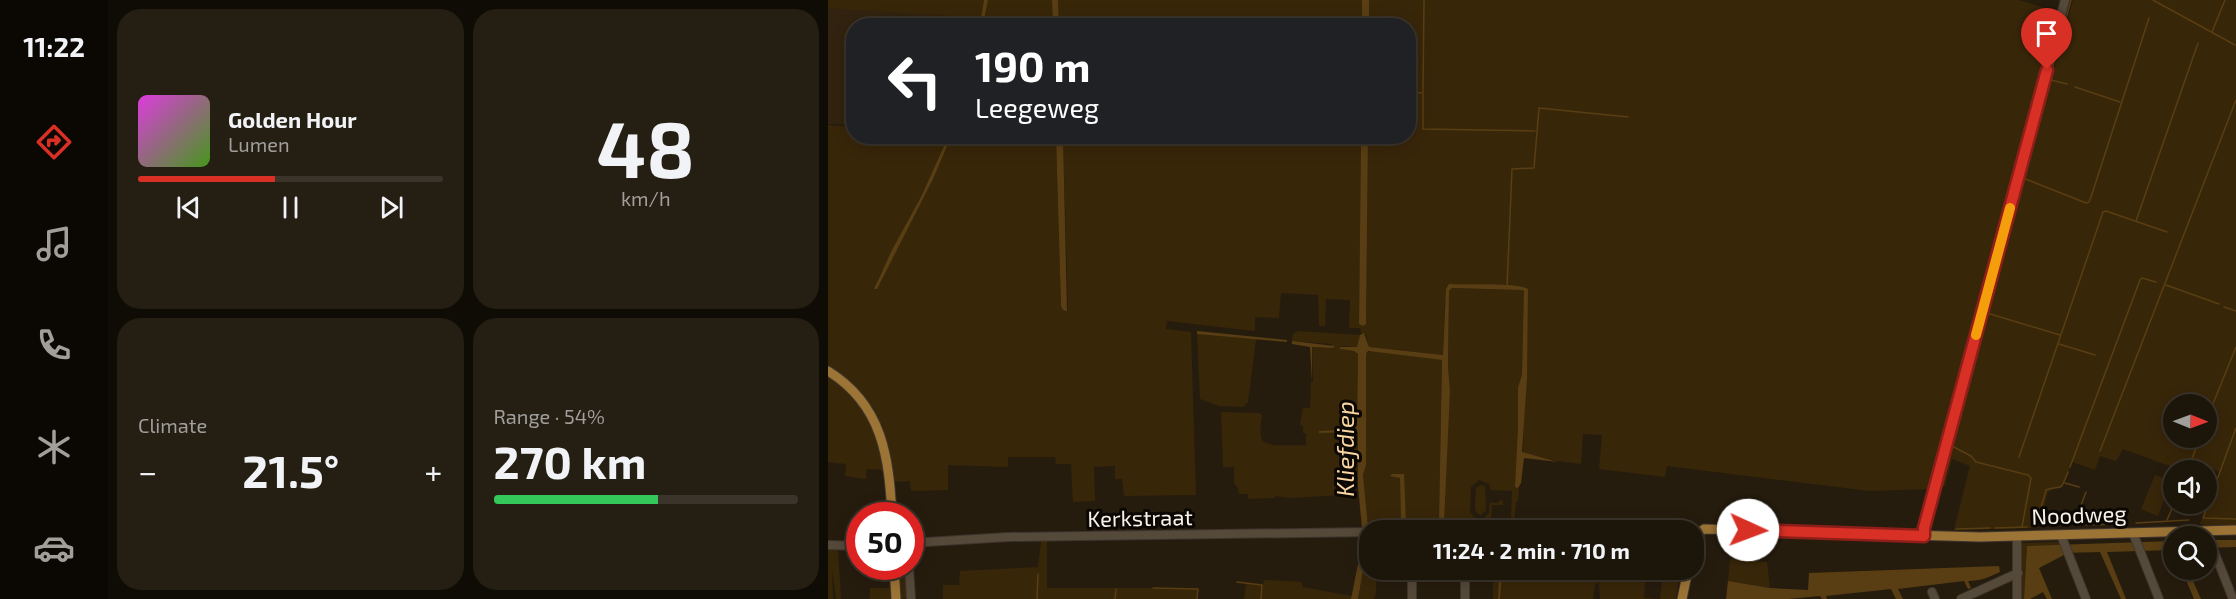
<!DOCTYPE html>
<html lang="en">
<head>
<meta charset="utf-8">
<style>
	body { margin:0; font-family:"Exo 2",sans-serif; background:#251e13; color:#f1f3f6; height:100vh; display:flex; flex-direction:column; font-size:22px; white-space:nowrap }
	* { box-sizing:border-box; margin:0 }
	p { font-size:20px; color:#a09f9c }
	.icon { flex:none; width:33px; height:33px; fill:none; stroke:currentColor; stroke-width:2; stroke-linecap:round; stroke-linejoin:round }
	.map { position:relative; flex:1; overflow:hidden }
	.sheet { display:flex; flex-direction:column; gap:9px; padding:9px; background:#0f0c06; width:720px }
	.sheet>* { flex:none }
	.banner { position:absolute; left:18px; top:18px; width:570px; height:126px; border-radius:24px; box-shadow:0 3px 15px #0003,0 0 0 2px #3a342b; background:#202124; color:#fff; overflow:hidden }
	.needle { width:39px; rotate:91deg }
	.controls { position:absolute; left:1335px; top:394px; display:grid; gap:12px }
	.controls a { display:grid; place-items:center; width:54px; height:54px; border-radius:50%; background:#1c150a; box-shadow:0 3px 15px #0003,0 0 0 2px #3a342b; font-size:30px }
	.speed { position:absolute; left:18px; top:502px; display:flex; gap:12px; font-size:30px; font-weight:700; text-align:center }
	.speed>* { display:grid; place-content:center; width:78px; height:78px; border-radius:50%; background:#1c150a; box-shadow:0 3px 15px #0003,0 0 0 2px #3a342b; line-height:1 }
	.speed .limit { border:9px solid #d22; background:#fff; color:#111 }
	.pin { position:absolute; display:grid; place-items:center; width:51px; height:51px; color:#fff; margin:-62px -26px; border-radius:50% 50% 50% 0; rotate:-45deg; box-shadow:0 0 6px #0007 }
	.pin .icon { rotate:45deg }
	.me { position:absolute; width:66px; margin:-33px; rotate:92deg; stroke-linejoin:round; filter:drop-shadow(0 0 4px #0008) }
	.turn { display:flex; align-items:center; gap:21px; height:126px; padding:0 30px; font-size:27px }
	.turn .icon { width:78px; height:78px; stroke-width:2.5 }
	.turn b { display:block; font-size:42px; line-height:51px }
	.big { font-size:45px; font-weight:700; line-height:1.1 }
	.sheet .widget { flex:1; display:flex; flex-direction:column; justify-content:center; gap:9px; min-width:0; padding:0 21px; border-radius:24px; background:#251e13 }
	.sheet .dial { align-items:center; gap:0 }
	.dial b { font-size:78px; line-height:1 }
	.song { display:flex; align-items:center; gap:18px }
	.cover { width:72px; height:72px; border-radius:9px; background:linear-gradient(135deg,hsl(300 70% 55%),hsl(100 70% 35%)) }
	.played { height:6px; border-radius:3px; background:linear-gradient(90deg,#d93025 45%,#3a342b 45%) }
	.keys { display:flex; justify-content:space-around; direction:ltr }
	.heat { display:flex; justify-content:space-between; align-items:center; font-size:33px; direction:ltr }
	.charge { height:9px; border-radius:4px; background:linear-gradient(90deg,#34c759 54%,#3a342b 0) }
	.sheet .tiles { flex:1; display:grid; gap:9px; grid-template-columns:repeat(2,1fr) }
	.trip { position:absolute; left:531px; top:520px; width:345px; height:60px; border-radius:24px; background:#1c150a; box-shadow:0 3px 15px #0003,0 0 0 2px #3a342b; font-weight:700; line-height:60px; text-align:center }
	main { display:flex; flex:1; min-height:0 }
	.tabs { display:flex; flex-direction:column; width:108px; justify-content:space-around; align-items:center; background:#0b0804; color:#a09f9c }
	.tabs .icon { width:42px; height:42px }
	.tabs .active { color:#d93025 }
	.tabs b { font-size:27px; color:#f1f3f6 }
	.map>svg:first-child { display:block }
	.built { fill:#31230f }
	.green { fill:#382609; fill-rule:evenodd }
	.water { fill:#593e13 }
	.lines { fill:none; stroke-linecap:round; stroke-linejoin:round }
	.stream { stroke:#593e13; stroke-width:1.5 }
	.minor-casing { stroke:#3e352e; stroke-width:10 }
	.major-casing { stroke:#3e352e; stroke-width:11 }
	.minor { stroke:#55493a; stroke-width:8 }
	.major { stroke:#9c7435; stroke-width:9 }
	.route-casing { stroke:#8d1f18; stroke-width:15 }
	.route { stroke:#d93025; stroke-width:10 }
	.slow { stroke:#f59e0b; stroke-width:10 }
	.labels { text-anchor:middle; stroke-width:6; stroke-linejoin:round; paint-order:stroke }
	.street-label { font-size:22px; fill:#f9f2e8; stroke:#0b0703 }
	.water-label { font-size:24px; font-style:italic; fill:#fad4a1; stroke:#0b0703 }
</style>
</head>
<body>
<main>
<nav class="tabs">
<b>11:22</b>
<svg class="icon active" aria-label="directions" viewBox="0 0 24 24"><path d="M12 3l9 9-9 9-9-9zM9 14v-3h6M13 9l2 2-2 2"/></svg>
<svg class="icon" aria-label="music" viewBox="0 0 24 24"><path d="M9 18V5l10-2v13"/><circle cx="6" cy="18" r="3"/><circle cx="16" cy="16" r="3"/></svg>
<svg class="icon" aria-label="phone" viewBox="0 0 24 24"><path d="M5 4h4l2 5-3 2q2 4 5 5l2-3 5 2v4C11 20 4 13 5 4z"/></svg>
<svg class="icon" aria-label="climate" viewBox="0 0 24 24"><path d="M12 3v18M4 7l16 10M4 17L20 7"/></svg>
<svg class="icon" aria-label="car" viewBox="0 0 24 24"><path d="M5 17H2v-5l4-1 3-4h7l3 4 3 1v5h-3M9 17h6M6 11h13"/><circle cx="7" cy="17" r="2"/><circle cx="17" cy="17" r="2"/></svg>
</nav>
<section class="sheet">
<div class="tiles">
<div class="widget">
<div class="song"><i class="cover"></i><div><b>Golden Hour</b><p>Lumen</p></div></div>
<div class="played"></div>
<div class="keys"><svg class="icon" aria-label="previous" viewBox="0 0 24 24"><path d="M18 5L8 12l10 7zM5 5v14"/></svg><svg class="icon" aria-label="pause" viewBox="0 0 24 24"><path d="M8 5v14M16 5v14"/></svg><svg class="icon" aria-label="next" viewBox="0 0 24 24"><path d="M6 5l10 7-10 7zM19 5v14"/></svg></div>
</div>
<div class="widget dial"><b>48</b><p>km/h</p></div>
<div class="widget"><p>Climate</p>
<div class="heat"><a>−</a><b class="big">21.5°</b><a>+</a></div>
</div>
<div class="widget"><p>Range · 54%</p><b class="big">270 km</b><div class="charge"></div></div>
</div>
</section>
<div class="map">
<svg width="1408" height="599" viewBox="0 0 1408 599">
	<rect width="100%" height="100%" fill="#261c0e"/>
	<!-- built -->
	<path class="built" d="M 0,4 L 155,16 L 153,25 L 26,26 L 25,125 L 0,124 Z"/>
	<!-- green -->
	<g class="green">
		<path d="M 0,0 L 156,0 L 153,18 L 0,8 Z"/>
		<path d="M 160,0 L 224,0 L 225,25 L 155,26 Z"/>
		<path d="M 230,0 L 534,0 L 534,25 L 231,25 Z"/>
		<path d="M 541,0 L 1191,0 L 1230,12 L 1102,489 L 1042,491 L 839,466 L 837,477 L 771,469 L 774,435 L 755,434 L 753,464 L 730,461 L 695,453 L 700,289 C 691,282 636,285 622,284 L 617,302 L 615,355 L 541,347 L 538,335 L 533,334 L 532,328 L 521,328 L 522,300 L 498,299 L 497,326 L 491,326 L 490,295 L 453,293 L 451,318 L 427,317 L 427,331 L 339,321 L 338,329 L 363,332 L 368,495 L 296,496 L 294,479 L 287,479 L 287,466 L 266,467 L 267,501 L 245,502 L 243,464 L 228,464 L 227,457 L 180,457 L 180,467 L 120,465 L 120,490 L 83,491 L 82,481 L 66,482 C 60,425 45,402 0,367 L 0,125 L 25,127 L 26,136 L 120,137 L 93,197 L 50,279 L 48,290 L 105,179 L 123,137 L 228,137 L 233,306 L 240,310 L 235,137 L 533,137 L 531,324 L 538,324 L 540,137 L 580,136 L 580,26 L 541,25 Z"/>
		<path d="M 1245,0 L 1408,0 L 1408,526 L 1385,527 L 1372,524 L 1392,472 L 1364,462 L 1360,471 L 1355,471 L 1295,449 L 1288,461 L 1272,456 L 1267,470 L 1244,462 L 1236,484 L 1220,492 L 1210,528 L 1126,530 L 1142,466 L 1124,459 L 1117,486 L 1110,486 L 1118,458 L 1124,448 ZM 1346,405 L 1378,405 L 1378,438 L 1346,438 Z"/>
		<path d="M 624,288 L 694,290 L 697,293 L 694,375 L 690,387 L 691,487 L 690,500 L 688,502 L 686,525 L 679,525 L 679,521 L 683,521 L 684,491 L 663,490 L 661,484 L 651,480 L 643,487 L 642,512 L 649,521 L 649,525 L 540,527 L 535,475 L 538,465 L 538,354 L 542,351 L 614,360 L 611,521 L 577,522 L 572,478 L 573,525 L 614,524 L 622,391 L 620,366 L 621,291 Z"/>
		<path d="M 470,331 L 532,335 L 529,347 L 513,346 L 512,349 L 526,351 L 530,354 L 529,428 L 491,431 L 492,433 L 531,432 L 530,477 L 513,477 L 513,495 L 462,498 L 447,496 L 447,498 L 420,499 L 420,494 L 411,494 L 410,488 L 406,483 L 406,467 L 395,467 L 393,412 L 430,413 L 434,415 C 433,422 431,434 434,440 C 439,448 469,445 478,445 L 478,433 L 475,433 L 475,426 L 472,425 L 475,408 L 482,408 L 483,382 L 485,382 L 484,347 L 507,348 L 503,344 L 464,341 L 465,334 Z"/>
		<path d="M 369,334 L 428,339 L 420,402 L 415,407 L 391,406 L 372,399 Z"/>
		<path d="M 0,377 C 36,401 48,429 56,470 L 39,469 L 38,479 L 17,476 L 18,464 L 0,462 Z"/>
		<path d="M 1327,475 L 1343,481 L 1330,516 L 1313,509 Z"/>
		<path d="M 653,485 L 657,486 L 658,510 L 653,515 L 649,513 L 647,509 L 648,488 Z"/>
		<path d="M 675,500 L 675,505 L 664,505 L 663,521 L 674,521 L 674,525 L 654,525 L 653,521 L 661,513 L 662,501 L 663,503 L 670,503 L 671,501 Z"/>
		<path d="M 213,541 L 219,541 L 219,588 L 355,588 L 370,589 L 369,599 L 98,599 L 115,599 L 115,585 L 131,585 L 132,571 L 210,567 Z"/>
		<path d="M 1231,542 L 1232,545 L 1199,546 L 1196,599 L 1193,599 L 1194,543 Z"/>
		<path d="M 541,547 L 542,570 L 548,570 L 548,592 L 546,599 L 530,599 L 539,548 Z"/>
		<path d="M 0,550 L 10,550 L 13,599 L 8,599 L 4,570 L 5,599 L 0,599 Z"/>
		<path d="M 902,559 L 939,562 L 942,588 L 900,581 Z"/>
		<path d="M 71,567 L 78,567 L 81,598 L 72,599 Z"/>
		<path d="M 665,570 L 672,570 L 670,599 L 665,599 Z"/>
		<path d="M 771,570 L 776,570 L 776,573 L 784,573 L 786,575 L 806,575 L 806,581 L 817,581 L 816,598 L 832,599 L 835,570 L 852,570 L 848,599 L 772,599 L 771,582 L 767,585 L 765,599 L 672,599 L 674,576 L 764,575 L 770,573 Z"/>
		<path d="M 436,580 L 474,582 L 474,587 L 524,596 L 523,599 L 416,599 L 418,584 L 435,585 Z"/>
		<rect x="42" y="588" width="20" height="11"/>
	</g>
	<!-- water -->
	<g class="water">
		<path d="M 156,0 L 160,0 L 155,25 L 152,25 L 152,20 L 119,17 L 153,18 Z"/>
		<path d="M 224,0 L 230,0 L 231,25 L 225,25 Z"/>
		<rect x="534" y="0" width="7" height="25"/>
		<path d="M 120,137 L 123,137 L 105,179 L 49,289 L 46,289 L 64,250 L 93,197 Z"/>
		<path d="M 228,137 L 235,137 L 239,311 L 235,310 L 233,306 Z"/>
		<path d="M 540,137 L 538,324 L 535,326 L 531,324 L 533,137 Z"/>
		<path d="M 621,284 C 636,285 691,282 700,289 L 699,378 L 694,452 L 730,462 L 696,458 L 693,483 L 690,488 L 687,487 L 690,429 L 690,387 L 694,375 L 696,291 L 694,290 L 624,288 L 621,291 L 620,366 L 622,391 L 616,522 L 573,525 L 572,478 L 562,476 L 564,474 L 576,474 L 578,522 L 611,520 L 614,360 L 540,351 L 538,354 L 538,465 L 535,475 L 542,547 L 539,548 L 530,599 L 523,599 L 535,539 L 530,486 L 530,432 L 491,433 L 491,431 L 523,429 L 529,426 L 530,354 L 526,351 L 512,349 L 512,347 L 529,347 L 532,335 L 536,333 L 541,347 L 615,355 L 618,289 Z"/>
		<path d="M 369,331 L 459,340 L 459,342 L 369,334 Z"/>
		<path d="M 464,341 L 507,346 L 505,348 L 484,347 L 484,382 L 482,347 L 464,344 Z"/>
		<path d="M 1378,540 L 1408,540 L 1408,547 L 1379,548 Z"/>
		<path d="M 1345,541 L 1345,550 L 1279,552 L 1298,599 L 1293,599 L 1272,552 L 1236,553 L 1236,555 L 1211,568 L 1224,599 L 1219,599 L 1215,592 L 1202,599 L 1196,599 L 1199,546 Z"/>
		<path d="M 1171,566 L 1172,572 C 1161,577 1153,581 1140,581 L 1143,588 L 1140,589 L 1136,581 L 1070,589 L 1075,599 L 1068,599 L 1063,589 L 998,596 L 999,599 L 994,599 L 992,596 L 960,599 L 898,599 L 900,581 L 942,588 L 980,590 L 981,573 Z"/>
		<path d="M 770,570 L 770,573 L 764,575 L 674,576 L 672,599 L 670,599 L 671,575 L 766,574 Z"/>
		<path d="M 1354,570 L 1360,570 L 1373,599 L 1366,599 Z"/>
	</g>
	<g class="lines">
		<!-- stream -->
		<g class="stream">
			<path d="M 1243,0 L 1195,178 L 1258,203 L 1261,202 L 1263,197 L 1321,18"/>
			<path d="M 1325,0 L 1407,45"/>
			<path d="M 1384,32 L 1397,0"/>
			<path d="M 1223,80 L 1239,84"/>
			<path d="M 1247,87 L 1292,102"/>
			<path d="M 580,92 L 595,93 L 595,129 L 707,131"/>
			<path d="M 595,92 L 596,0"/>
			<path d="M 1193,187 L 1159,313 L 1232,335"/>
			<path d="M 1308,221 L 1370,43"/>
			<path d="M 1338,285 L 1391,304"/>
			<path d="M 679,287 L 684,169 L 706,168 L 711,108 L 800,117"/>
			<path d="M 1396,307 L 1408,311"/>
			<path d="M 1157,323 L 1124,446 L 1143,456 L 1148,462 L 1200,475 L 1203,478 L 1194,527"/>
			<path d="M 1231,344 L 1267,355"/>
			<path d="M 1378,421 L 1408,347"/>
			<path d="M 1408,428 L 1375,518 L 1408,519"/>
			<path d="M 1272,451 L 1408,100"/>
			<path d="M 1191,457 L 1275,212 L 1278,211 L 1339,232"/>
			<path d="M 1242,467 L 1312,280 L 1314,278 L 1328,282"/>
			<path d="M 1359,471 L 1372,438"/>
			<path d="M 1237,483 L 1251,487"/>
			<path d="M 1252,508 L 1258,492"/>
			<path d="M 1251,512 L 1249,525 L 1300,524"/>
			<path d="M 1339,520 L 1346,504"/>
			<path d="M 1308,523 L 1361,520"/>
			<path d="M 1205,527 L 1208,525 L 1218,490 C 1236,484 1231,494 1240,472"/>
			<path d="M 1167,528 L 1199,527"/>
			<path d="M 1128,529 L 1162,528"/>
			<path d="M 409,582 L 434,585 L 433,599"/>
			<path d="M 325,588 L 370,589 L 369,599"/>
			<path d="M 209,599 L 210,574"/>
			<path d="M 287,599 L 288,589"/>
		</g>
		<!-- minor casing -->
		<g class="minor-casing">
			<g id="minor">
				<path d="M 609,531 L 860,528 L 872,532"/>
				<path d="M 1378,531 L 1405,599"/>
				<path d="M 1305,533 L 1331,599"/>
				<path d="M 1233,535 L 1258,599"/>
				<path d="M 1096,536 L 1096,528 L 1237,0"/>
				<path d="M 82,543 L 180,537 L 542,532"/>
				<path d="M 0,545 L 32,546"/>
				<path d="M 81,567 L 83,599"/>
				<path d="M 584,570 L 584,599"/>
				<path d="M 1104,592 L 1107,599"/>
				<path d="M 637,599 L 637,570"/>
				<path d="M 1133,599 L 1190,573"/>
				<path d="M 1189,599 L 1189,536"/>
			</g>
		</g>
		<!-- major casing -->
		<g class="major-casing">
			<g id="major">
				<path d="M 0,371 C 55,405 61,458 64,516"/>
				<path d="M 866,553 L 872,532 L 876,529 L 1152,537 L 1408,530"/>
				<path d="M 66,567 L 68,599"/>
				<path d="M 854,599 L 860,570"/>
			</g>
		</g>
		<!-- minor -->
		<use href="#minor" class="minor"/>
		<!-- major -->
		<use href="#major" class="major"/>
	</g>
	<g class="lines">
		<!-- route casing -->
		<g class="route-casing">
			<path id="route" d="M 920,530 L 1096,536 L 1096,528 L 1219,70"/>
		</g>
		<!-- route -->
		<use href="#route" class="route"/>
		<!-- slow -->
		<path class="slow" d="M 1148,335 L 1182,208"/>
	</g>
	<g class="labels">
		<!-- street labels -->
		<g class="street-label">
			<text transform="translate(1251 515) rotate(-2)" y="8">Noodweg</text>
			<text transform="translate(312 518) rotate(-1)" y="8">Kerkstraat</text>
		</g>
		<!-- water labels -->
		<g class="water-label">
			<text transform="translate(518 449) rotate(-90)" y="8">Kliefdiep</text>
		</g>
	</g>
</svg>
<div class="controls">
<a><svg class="needle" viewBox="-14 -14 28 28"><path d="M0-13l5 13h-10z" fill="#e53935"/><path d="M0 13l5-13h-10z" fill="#a09f9c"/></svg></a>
<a><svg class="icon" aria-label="sound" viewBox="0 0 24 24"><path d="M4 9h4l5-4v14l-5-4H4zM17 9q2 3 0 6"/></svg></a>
<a><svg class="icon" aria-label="search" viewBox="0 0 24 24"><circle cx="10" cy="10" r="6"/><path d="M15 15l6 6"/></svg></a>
</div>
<div class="speed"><div class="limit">50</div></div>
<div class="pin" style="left:1219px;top:70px;background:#d93025"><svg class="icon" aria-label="arrive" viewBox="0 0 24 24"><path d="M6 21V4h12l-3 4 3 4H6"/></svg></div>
<svg class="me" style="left:920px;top:530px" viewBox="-20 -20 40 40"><circle r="19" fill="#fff"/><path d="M0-13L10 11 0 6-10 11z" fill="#d93025"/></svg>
<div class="trip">11:24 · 2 min · 710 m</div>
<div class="banner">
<div class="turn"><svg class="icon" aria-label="left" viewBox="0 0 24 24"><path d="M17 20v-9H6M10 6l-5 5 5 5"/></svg><div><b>190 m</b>Leegeweg</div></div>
</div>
</div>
</main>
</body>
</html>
